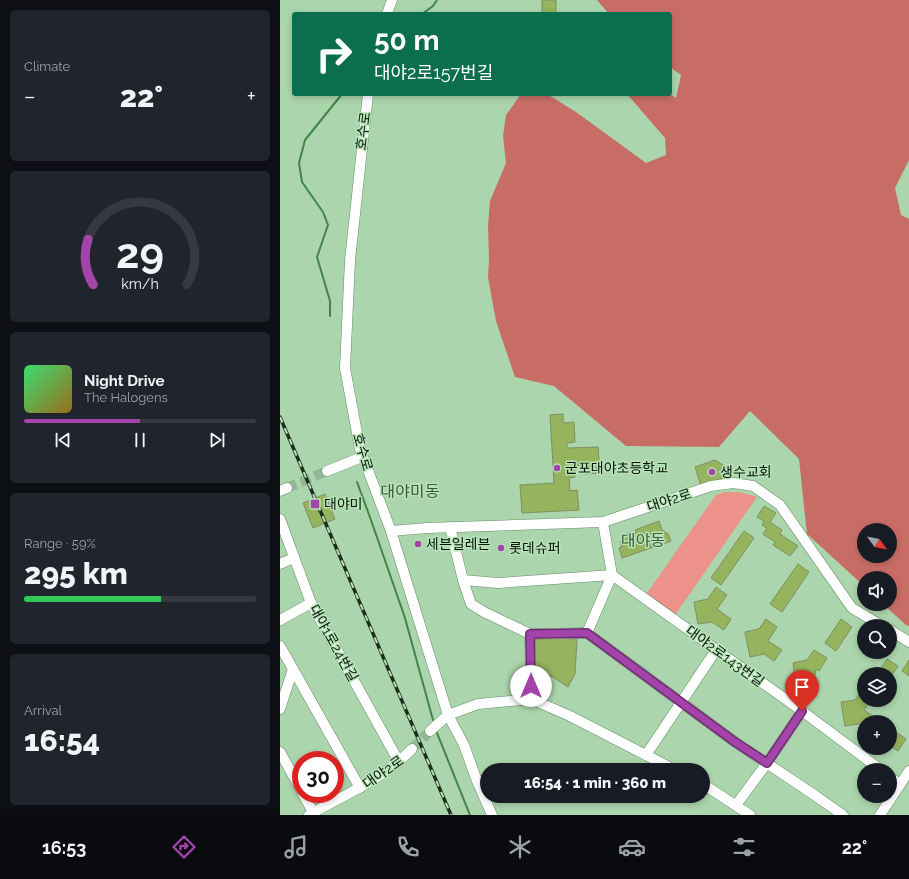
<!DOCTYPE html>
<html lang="en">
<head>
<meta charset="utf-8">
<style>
	body { margin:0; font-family:Raleway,"Noto Sans KR",sans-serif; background:#20242c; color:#f1f3f6; height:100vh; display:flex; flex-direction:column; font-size:15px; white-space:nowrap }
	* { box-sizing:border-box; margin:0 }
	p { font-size:13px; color:#9ea1a6 }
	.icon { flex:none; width:22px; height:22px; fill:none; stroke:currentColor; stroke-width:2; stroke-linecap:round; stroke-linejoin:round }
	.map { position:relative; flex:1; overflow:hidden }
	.details { display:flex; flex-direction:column; gap:10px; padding:10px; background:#0d0f14; width:280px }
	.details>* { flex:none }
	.top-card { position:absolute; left:12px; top:12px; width:380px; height:84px; border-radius:4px; box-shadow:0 2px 6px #0003; background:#0b6e4f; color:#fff; overflow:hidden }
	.needle { width:26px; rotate:123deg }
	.buttons { position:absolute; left:577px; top:523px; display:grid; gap:8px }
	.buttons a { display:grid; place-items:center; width:40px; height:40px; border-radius:50%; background:#171b24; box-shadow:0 2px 6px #0003; font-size:20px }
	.speed { position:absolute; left:12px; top:751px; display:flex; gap:8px; font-size:20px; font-weight:700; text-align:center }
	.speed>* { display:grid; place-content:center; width:52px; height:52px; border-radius:50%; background:#171b24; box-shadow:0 2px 6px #0003; line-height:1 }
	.speed .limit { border:6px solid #d22; background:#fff; color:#111 }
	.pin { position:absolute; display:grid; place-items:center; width:34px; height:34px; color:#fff; margin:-41px -17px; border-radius:50% 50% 50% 0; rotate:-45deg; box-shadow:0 0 4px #0007 }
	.pin .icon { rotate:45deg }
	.me { position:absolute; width:44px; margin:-22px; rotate:0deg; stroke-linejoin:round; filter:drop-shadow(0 0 3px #0008) }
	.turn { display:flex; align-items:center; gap:14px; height:84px; padding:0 16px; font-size:18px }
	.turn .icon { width:52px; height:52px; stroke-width:2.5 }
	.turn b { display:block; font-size:28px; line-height:34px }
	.big { font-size:30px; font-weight:800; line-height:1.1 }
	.details .tile { flex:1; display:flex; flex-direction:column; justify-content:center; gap:6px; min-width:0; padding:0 14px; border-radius:6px; background:#20242c }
	.details .dial { align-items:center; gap:0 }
	.dial svg { height:104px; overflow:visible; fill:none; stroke:#363941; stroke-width:7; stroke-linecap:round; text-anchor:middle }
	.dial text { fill:#f1f3f6; stroke:none }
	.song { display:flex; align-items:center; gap:12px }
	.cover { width:48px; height:48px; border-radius:6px; background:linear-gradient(135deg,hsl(140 70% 55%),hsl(40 70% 35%)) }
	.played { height:4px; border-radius:2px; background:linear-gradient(90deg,#a443aa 50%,#363941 50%) }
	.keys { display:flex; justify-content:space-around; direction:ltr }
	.heat { display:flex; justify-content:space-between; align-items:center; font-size:22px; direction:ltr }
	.charge { height:6px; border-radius:3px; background:linear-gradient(90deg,#34c759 59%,#363941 0) }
	.trip { position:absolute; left:200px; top:763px; width:230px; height:40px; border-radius:20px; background:#171b24; box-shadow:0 2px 6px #0003; font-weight:800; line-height:40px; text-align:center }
	.dock { display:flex; height:64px; justify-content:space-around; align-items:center; background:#090b0e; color:#9ea1a6 }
	.dock .icon { width:28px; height:28px }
	.dock .active { color:#a443aa }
	.dock b { font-size:18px; color:#f1f3f6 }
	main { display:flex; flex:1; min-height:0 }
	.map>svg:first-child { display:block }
	.green { fill:#ec928b }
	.forest { fill:#c86d66; fill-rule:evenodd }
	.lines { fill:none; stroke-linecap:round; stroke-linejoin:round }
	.stream { stroke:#428546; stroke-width:2 }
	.building { fill:#96b35e; stroke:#7e9060 }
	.minor-tunnel { stroke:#92b893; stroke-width:10; stroke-dasharray:10 5; stroke-linecap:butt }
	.minor-casing { stroke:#658c66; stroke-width:11 }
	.minor { stroke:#fff; stroke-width:10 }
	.rail-casing { stroke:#1b2e1c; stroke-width:3.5 }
	.rail { stroke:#b8e2b8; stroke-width:2; stroke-dasharray:6; stroke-linecap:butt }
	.route-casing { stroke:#6b2c6e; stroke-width:10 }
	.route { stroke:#a443aa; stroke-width:7 }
	.poi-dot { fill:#a443aa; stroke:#b8e2b8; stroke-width:1.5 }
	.labels { text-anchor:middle; stroke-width:3; stroke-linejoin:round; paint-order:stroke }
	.street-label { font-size:14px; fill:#061507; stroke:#b8e2b8 }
	.poi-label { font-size:14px; fill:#061507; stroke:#b8e2b8; text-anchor:start }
	.quarter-label { font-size:16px; fill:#375c38; stroke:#b8e2b8 }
</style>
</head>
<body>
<main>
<section class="details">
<div class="tile"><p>Climate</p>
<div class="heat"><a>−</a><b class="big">22°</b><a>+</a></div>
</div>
<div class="tile dial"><svg viewBox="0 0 100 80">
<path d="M14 69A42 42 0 1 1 86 69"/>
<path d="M14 69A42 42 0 0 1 10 34" stroke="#a443aa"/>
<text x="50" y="56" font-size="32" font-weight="700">29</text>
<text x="50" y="72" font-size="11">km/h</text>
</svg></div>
<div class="tile">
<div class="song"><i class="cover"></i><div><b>Night Drive</b><p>The Halogens</p></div></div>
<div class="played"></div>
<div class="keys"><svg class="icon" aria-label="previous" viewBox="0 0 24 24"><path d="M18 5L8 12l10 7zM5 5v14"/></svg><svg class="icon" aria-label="pause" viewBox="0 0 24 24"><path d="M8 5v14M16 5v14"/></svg><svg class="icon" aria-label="next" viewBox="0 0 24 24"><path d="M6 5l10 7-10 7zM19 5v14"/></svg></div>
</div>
<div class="tile"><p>Range · 59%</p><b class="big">295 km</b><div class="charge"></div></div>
<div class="tile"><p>Arrival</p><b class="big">16:54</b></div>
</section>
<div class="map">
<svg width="629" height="815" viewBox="0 0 629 815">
	<rect width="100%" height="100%" fill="#abd5ac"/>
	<!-- green -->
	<path class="green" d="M 444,492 L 460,492 L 477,497 L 395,615 L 367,593 L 436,495 Z"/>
	<!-- forest -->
	<path class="forest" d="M 317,0 L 629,0 L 629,160 L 615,188 L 621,215 L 629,219 L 629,626 L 626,625 L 603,604 L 610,604 L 610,578 L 584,578 L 584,586 L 527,534 L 519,459 L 470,411 L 439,447 L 346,446 L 274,386 L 235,377 L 216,321 L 208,277 L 209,260 L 208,226 L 210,201 L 226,163 L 223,136 L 226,115 L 241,94 L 267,94 L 296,112 L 366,163 L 386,155 L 385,138 L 347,94 L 390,94 L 396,98 L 401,75 L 390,67 L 390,14 L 329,14 ZM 584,530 L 610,530 L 610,556 L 584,556 Z"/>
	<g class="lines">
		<!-- stream -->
		<g class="stream">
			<path d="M 142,14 L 153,6 L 157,0"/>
			<path d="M 50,316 L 50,301 L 37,257 L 48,225 L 43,212 L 22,182 L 19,163 L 25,140 L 62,94"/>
			<path d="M 77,482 L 91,520 L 125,618 L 153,720"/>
			<path d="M 157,733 L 190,815"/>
		</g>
	</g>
	<!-- building -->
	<g class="building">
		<path d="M 262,0 L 276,0 L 276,13 L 281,14 L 262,14 Z"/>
		<path d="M 283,414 L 283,423 L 294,422 L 295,442 L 287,443 L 287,448 L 318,447 L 320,473 L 305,474 L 305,465 L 294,466 L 295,477 L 289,478 L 290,491 L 297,490 L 299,510 L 242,513 L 240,485 L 274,483 L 270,415 Z"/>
		<path d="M 435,460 L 446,467 L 449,476 L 421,486 L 415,467 Z"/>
		<path d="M 45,494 L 55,519 L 33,528 L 23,503 Z"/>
		<path d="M 484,506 L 496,513 L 490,522 L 502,530 L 500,534 L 518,546 L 510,556 L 493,545 L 495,542 L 483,534 L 487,528 L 482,525 L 484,521 L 477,517 Z"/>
		<path d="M 379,521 L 382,530 L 388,534 L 391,541 L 342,558 L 339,548 L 342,547 L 340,542 L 346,534 L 350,532 L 356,533 L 355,530 Z"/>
		<path d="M 464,531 L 474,538 L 441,585 L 431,578 Z"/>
		<path d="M 518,564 L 529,572 L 502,612 L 490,604 Z"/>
		<path d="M 436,587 L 447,595 L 437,609 L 451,619 L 444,630 L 432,622 L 418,624 L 414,602 L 428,599 Z"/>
		<path d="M 486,619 L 497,627 L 488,641 L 502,650 L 494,661 L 484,654 L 470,657 L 465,632 L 479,629 Z"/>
		<path d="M 561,619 L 572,627 L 556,651 L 545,643 Z"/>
		<path d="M 256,637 L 297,639 L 295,674 L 288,687 L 271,676 L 254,675 Z"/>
		<path d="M 534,650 L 547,658 L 539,671 L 536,669 L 533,687 L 517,690 L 513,663 L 527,660 Z"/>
		<path d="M 607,659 L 618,666 L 610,678 L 610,674 L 597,674 Z"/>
		<path d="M 629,660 L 629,676 L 622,671 Z"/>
		<path d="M 582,690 L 584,691 L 584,700 L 591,700 L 584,710 L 598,719 L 596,722 L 584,722 L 584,727 L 579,724 L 565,726 L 561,702 L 575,700 Z"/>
		<path d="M 610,728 L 626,739 L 618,751 L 610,746 Z"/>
	</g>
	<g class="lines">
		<!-- minor-tunnel -->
		<g class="minor-tunnel">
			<path d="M 7,488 L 47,471"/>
			<path d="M 132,749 L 150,731"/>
		</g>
		<!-- minor casing -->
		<g class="minor-casing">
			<g id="minor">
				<path d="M 107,14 L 112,0"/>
				<path d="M 88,94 L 70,260 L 65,368 L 80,449 L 111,531 L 168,715 L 184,745 L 197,781 L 212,815"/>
				<path d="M 47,471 L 82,457"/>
				<path d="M 0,491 L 7,488"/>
				<path d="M 0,519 L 31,603 L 119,762"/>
				<path d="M 323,522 L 332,575 L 522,711 L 601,770"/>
				<path d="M 170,527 L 183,580 L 191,604 L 204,612 L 250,634 L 307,633 L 455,742 L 530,792 L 563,815"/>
				<path d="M 111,531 L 147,528 L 323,522 L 431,486 L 453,483 L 473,486 L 500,505 L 572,608 L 602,626"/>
				<path d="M 0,564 L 14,558"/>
				<path d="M 183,580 L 218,583 L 332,575 L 307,633"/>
				<path d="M 0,620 L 31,603"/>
				<path d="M 610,630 L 629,642"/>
				<path d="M 250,634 L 251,699"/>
				<path d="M 0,646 L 80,788"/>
				<path d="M 0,709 L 13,669"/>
				<path d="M 150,731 L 168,715 L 198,704 L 251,699 L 290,716 L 395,770"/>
				<path d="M 0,752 L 21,790"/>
				<path d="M 366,755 L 436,650"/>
				<path d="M 610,777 L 620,785"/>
				<path d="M 423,784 L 470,815"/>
				<path d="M 23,794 L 33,812"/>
				<path d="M 456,805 L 487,763 L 522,711"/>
				<path d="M 29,815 C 65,794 102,780 132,749"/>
				<path d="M 600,815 L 629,771"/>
			</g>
		</g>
		<!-- minor -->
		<use href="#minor" class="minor"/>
		<!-- rail casing -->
		<g class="rail-casing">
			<path id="rail" d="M 0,417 L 171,815"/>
		</g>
		<!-- rail -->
		<use href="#rail" class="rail"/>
	</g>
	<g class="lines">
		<!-- route casing -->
		<g class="route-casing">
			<path id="route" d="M 251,686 L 250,634 L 307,633 L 455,742 L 487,763 L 522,711"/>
		</g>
		<!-- route -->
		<use href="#route" class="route"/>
	</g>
	<!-- markers -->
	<g class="poi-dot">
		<circle cx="277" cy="468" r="4"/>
		<circle cx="432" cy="472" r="4"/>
		<rect x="30" y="499" width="10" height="10" rx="2"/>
		<circle cx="138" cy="544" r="4"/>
		<circle cx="221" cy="548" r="4"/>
	</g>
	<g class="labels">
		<!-- street labels -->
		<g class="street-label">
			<text transform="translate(83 131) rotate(-83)" y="5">호수로</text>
			<text transform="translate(83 452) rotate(74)" y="5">호수로</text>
			<text transform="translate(389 500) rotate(-18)" y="5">대야2로</text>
			<text transform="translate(54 643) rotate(61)" y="5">대야1로24번길</text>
			<text transform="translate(445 656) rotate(36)" y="5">대야2로143번길</text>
			<text transform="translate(103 772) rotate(-35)" y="5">대야2로</text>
		</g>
		<!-- poi labels -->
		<g class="poi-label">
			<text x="285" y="473">군포대야초등학교</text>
			<text x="440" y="477">생수교회</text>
			<text x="44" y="509">대야미</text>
			<text x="146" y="549">세븐일레븐</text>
			<text x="229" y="553">롯데슈퍼</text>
		</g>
		<!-- quarter labels -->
		<g class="quarter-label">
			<text x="130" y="497">대야미동</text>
			<text x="363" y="546">대야동</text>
		</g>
	</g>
</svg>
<div class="buttons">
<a><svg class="needle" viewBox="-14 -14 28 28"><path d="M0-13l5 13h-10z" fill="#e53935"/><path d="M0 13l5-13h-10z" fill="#9ea1a6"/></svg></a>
<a><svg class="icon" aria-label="sound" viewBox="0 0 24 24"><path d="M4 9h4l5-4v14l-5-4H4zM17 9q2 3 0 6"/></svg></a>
<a><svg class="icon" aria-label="search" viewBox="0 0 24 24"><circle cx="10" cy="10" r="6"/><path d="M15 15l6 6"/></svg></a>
<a><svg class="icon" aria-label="layers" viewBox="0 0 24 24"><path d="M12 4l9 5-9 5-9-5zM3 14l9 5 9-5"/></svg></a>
<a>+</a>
<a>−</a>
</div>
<div class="speed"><div class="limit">30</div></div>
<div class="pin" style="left:522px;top:711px;background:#d93025"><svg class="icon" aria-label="arrive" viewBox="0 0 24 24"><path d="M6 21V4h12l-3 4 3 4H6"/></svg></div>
<svg class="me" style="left:251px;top:686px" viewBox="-20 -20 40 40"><circle r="19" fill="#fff"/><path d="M0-13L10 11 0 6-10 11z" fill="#a443aa"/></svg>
<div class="trip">16:54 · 1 min · 360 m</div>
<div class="top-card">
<div class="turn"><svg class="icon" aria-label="right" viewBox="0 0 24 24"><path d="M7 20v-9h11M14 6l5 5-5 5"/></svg><div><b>50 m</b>대야2로157번길</div></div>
</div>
</div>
</main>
<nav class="dock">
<b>16:53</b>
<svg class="icon active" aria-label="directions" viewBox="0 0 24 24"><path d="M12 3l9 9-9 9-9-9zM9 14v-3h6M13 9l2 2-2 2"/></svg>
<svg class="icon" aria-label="music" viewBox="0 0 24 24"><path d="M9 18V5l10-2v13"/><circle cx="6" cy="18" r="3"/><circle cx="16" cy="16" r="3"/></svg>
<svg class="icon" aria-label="phone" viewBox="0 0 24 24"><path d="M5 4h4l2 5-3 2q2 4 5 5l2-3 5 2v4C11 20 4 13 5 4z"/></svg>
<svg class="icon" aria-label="climate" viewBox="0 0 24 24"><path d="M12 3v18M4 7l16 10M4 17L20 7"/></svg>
<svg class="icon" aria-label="car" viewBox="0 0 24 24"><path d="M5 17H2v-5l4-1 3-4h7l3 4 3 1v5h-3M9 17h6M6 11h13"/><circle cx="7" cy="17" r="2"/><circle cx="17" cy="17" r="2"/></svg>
<svg class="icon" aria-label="filters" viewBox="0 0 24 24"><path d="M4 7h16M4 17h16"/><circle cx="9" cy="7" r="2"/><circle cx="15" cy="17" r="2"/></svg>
<b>22°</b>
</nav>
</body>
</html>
